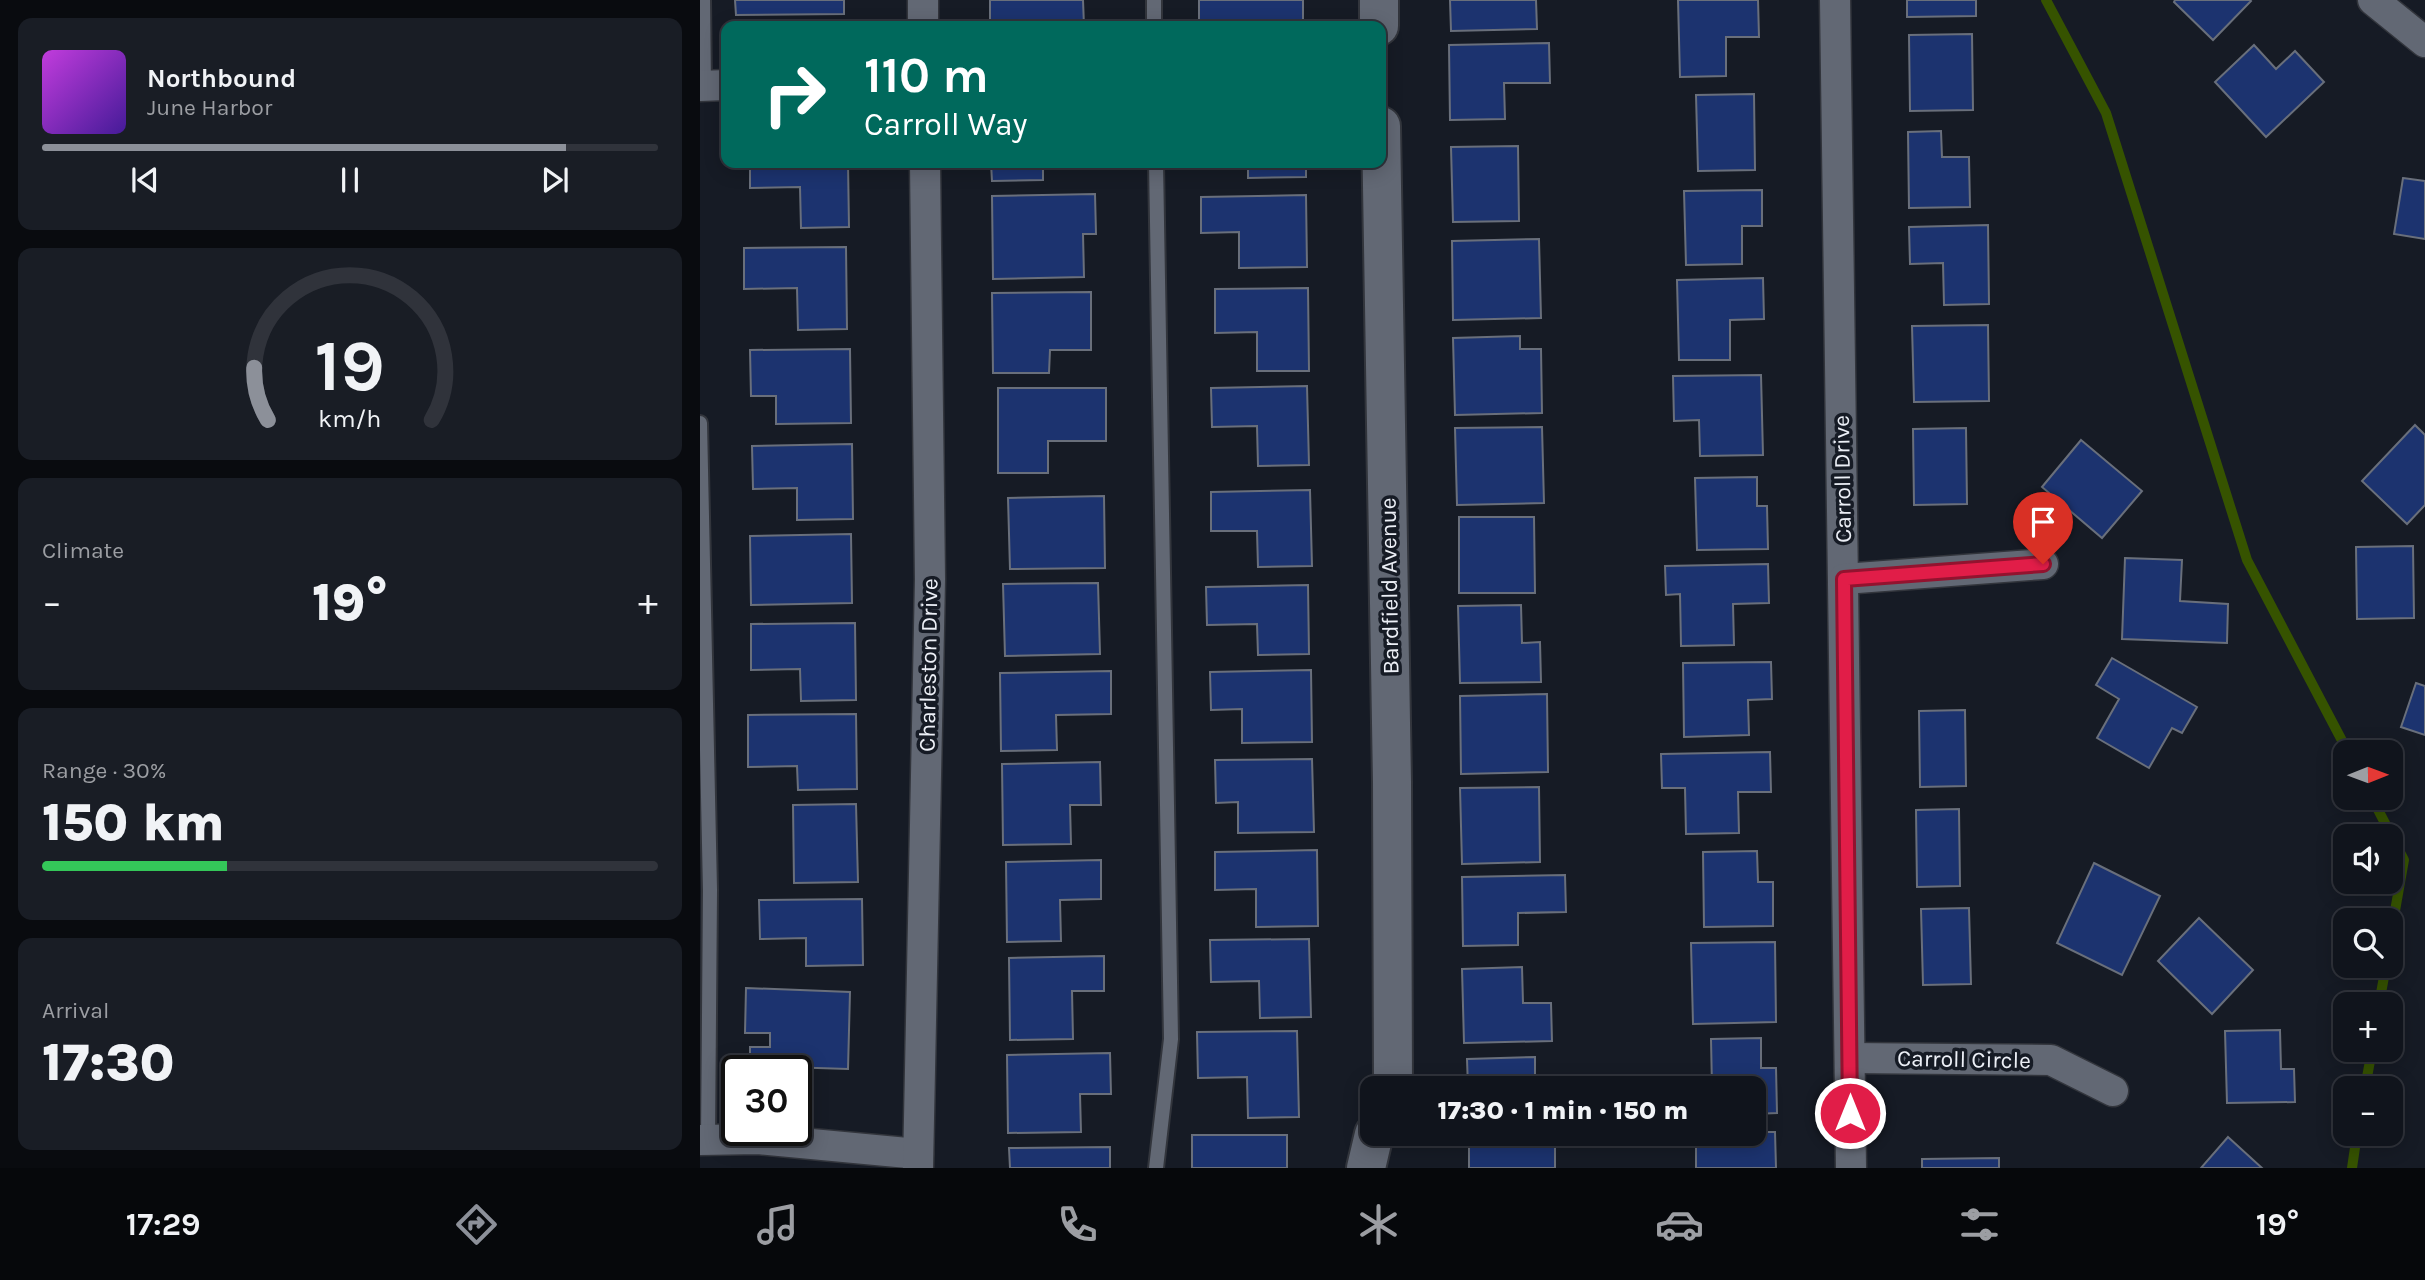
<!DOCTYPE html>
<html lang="en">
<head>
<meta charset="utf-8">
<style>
	body { margin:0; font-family:Karla,sans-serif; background:#191d25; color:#f1f3f6; height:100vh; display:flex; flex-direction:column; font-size:26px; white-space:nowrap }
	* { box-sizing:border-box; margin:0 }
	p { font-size:23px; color:#9c9ea3 }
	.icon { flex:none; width:38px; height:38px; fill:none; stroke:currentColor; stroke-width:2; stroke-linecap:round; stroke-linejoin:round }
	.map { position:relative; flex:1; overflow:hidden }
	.panel { display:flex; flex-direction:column; gap:18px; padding:18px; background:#090b0f; width:700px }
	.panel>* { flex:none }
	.hud { position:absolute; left:21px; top:21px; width:665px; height:147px; border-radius:14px; box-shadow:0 4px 18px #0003,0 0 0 2px #30333b; background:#00695c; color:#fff; overflow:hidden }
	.needle { width:46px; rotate:89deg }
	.tools { position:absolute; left:1633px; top:740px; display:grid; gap:14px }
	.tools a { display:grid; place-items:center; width:70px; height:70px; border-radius:14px; background:#10141c; box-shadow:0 4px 18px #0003,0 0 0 2px #30333b; font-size:35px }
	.speed { position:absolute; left:21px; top:1055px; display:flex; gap:14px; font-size:35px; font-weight:700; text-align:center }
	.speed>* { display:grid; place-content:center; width:91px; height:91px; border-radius:50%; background:#10141c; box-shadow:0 4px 18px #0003,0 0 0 2px #30333b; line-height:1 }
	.speed .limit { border:4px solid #111; border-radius:10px; background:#fff; color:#111 }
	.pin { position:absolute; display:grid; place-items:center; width:60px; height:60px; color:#fff; margin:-72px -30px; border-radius:50% 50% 50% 0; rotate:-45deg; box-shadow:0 0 7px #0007 }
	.pin .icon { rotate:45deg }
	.me { position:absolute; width:77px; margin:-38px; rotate:0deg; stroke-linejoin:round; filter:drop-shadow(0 0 5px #0008) }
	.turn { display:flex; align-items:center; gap:24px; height:147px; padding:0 28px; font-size:32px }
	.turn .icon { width:91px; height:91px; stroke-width:2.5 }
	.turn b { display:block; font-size:49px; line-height:60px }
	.big { font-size:52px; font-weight:800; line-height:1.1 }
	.panel .widget { flex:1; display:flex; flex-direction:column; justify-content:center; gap:10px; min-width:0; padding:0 24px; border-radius:14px; background:#191d25 }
	.panel .dial { align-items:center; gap:0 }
	.dial svg { height:182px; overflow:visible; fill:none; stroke:#30333b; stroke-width:7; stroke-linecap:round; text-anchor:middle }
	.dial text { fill:#f1f3f6; stroke:none }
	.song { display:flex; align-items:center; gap:21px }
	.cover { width:84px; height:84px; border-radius:10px; background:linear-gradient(135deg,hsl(290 70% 55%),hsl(260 70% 35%)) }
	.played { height:7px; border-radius:4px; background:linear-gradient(90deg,#8c9099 85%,#30333b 85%) }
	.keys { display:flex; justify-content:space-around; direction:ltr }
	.heat { display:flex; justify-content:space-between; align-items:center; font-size:38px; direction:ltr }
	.charge { height:10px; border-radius:5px; background:linear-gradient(90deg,#34c759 30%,#30333b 0) }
	.trip { position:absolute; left:660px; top:1076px; width:406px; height:70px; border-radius:14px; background:#10141c; box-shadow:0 4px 18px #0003,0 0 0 2px #30333b; font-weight:800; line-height:70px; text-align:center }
	.tabs { display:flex; height:112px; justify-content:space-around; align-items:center; background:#06080b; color:#9c9ea3 }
	.tabs .icon { width:49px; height:49px }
	.tabs .on { color:#8c9099 }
	.tabs b { font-size:32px; color:#f1f3f6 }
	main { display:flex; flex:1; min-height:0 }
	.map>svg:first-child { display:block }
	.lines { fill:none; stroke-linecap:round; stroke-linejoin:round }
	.stream { stroke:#365300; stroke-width:10 }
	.building { fill:#1c336f; stroke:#696f7b; stroke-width:2 }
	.lane-casing { stroke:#32353c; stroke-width:18 }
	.street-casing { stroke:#32353c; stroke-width:33 }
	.secondary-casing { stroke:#32353c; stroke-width:42 }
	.lane { stroke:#626874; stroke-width:14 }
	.street { stroke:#626874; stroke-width:30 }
	.secondary { stroke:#626874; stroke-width:38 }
	.route-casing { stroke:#92132f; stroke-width:18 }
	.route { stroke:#e11d48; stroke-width:12 }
	.labels { text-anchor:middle; stroke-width:7; stroke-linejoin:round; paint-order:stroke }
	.street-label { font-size:23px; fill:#eceff6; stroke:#161b25 }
</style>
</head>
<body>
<main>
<section class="panel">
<div class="widget">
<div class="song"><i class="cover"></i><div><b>Northbound</b><p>June Harbor</p></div></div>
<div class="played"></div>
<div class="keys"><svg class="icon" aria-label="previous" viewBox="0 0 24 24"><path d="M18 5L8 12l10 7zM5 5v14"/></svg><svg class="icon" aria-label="pause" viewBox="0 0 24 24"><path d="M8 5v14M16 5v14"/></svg><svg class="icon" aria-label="next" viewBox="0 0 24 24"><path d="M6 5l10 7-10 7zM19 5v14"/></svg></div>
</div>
<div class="widget dial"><svg viewBox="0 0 100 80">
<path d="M14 69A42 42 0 1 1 86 69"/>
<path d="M14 69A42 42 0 0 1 8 46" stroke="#8c9099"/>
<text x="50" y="56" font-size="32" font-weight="700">19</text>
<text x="50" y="72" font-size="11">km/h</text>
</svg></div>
<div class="widget"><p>Climate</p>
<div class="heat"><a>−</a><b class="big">19°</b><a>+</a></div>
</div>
<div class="widget"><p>Range · 30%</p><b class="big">150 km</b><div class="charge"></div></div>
<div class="widget"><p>Arrival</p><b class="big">17:30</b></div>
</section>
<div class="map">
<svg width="1725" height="1168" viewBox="0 0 1725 1168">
	<rect width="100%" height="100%" fill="#161b25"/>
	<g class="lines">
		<!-- stream -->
		<g class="stream">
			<path d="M 1346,0 L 1406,113 L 1547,560 L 1648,752"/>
			<path d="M 1672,798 L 1704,860 L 1690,939"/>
			<path d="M 1679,1004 L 1686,966"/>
			<path d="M 1665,1088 L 1672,1050"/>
			<path d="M 1652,1168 L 1657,1134"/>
		</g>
	</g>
	<!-- building -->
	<g class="building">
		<path d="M 35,0 L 144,0 L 144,14 L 36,15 Z"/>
		<path d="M 290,0 L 383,0 L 384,26 L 290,26 Z"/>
		<rect x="499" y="0" width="104" height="26"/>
		<path d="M 750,0 L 836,0 L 837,29 L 751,31 Z"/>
		<path d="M 978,0 L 1058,0 L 1059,37 L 1026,37 L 1026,76 L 980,77 Z"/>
		<path d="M 1207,0 L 1276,0 L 1276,16 L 1207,17 Z"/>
		<path d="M 1475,0 L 1550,0 L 1551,1 L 1513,40 L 1474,2 Z"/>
		<path d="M 1272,34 L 1273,110 L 1210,111 L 1209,35 Z"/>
		<path d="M 849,43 L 850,83 L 804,83 L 805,119 L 750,120 L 749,45 Z"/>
		<path d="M 1554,45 L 1576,69 L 1595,51 L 1624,82 L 1566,137 L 1515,82 Z"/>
		<path d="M 1054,94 L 1055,170 L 998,171 L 996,95 Z"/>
		<path d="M 1241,131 L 1242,157 L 1269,157 L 1270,207 L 1209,208 L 1208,132 Z"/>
		<path d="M 818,146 L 819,221 L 753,222 L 751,147 Z"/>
		<path d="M 50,163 L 148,163 L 149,227 L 101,228 L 100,187 L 50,188 Z"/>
		<path d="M 291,163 L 343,163 L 343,180 L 292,181 Z"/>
		<path d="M 548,163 L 606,163 L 606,177 L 548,178 Z"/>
		<path d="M 1703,178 L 1725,181 L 1725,239 L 1694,234 Z"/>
		<path d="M 1062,190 L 1062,226 L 1042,226 L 1042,264 L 986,265 L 984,191 Z"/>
		<path d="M 395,194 L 396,234 L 383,234 L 384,277 L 293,279 L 292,196 Z"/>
		<path d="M 606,195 L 607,267 L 539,268 L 539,232 L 501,233 L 501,197 Z"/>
		<path d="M 1288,225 L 1289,304 L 1244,305 L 1243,263 L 1210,264 L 1209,227 Z"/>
		<path d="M 839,239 L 841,318 L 753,320 L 752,241 Z"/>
		<path d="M 146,247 L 147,329 L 98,330 L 97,288 L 44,289 L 44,248 Z"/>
		<path d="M 1063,278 L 1064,319 L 1030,320 L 1030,360 L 979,360 L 977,280 Z"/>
		<path d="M 608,288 L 609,371 L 557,371 L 557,332 L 515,333 L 515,289 Z"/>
		<path d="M 391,292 L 391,350 L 350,350 L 349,373 L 293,373 L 292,293 Z"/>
		<path d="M 1288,325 L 1289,401 L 1214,402 L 1212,326 Z"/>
		<path d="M 820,336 L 820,349 L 841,349 L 842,413 L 755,415 L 753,338 Z"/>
		<path d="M 150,349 L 151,423 L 76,424 L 76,396 L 51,396 L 50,350 Z"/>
		<path d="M 1061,375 L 1063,455 L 1000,456 L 999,420 L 974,421 L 973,376 Z"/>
		<path d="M 607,386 L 609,465 L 558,466 L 557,426 L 512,427 L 511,388 Z"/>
		<path d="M 298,388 L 406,388 L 406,441 L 348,441 L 348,473 L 298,473 Z"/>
		<path d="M 1715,425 L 1725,435 L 1725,505 L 1707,524 L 1662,481 Z"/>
		<path d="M 842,427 L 844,503 L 757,505 L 755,428 Z"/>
		<path d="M 1266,428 L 1267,504 L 1214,505 L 1213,429 Z"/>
		<path d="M 1381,440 L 1442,491 L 1402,538 L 1342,487 Z"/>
		<path d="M 152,444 L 153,519 L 97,520 L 97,488 L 53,489 L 52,446 Z"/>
		<path d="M 1057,477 L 1057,506 L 1067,506 L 1068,549 L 997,550 L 995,478 Z"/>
		<path d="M 610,490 L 612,566 L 558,567 L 557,531 L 511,531 L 511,492 Z"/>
		<path d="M 404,496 L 405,568 L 310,569 L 308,498 Z"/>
		<path d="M 759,517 L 834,517 L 835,593 L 759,593 Z"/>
		<path d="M 151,534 L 152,603 L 51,605 L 50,536 Z"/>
		<path d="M 1713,546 L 1714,618 L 1657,619 L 1656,547 Z"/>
		<path d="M 1425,558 L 1482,560 L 1480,601 L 1528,604 L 1527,643 L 1422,639 Z"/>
		<path d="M 1068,564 L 1069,603 L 1033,604 L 1034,645 L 981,646 L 980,594 L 966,595 L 965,566 Z"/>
		<path d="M 398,583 L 400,654 L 305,656 L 303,584 Z"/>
		<path d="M 608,585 L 609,654 L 558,655 L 557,624 L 507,625 L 506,587 Z"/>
		<path d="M 821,605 L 822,643 L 840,642 L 841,682 L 760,683 L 758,606 Z"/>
		<path d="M 155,623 L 156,700 L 101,701 L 100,669 L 51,670 L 51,624 Z"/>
		<path d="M 1412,658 L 1497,707 L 1482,733 L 1472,728 L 1449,768 L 1397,738 L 1419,699 L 1396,685 Z"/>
		<path d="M 1071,662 L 1072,699 L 1048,700 L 1049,735 L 984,737 L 983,663 Z"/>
		<path d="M 611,670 L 612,742 L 542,743 L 542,709 L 511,710 L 510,672 Z"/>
		<path d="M 411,671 L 411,714 L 356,715 L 357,750 L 301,751 L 300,673 Z"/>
		<path d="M 1716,683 L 1725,686 L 1725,735 L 1701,727 Z"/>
		<path d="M 847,694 L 848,772 L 761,774 L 760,696 Z"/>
		<path d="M 1265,710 L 1266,786 L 1220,787 L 1219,711 Z"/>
		<path d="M 156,714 L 157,789 L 98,790 L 97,766 L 48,767 L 48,715 Z"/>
		<path d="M 1070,752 L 1071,792 L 1038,792 L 1039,833 L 986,834 L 985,788 L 962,788 L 961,754 Z"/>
		<path d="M 612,759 L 614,832 L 538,833 L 538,802 L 516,803 L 515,760 Z"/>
		<path d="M 400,762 L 401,805 L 370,805 L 371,844 L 303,845 L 302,764 Z"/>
		<path d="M 839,787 L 840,862 L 762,864 L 760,788 Z"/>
		<path d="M 156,804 L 158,882 L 94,883 L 93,805 Z"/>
		<path d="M 1259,809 L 1260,886 L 1217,887 L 1216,810 Z"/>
		<path d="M 617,850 L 618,926 L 556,927 L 556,889 L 515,890 L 515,852 Z"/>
		<path d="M 1057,851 L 1058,882 L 1073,882 L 1073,926 L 1004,927 L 1003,852 Z"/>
		<path d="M 401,860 L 401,899 L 360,900 L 361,941 L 307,942 L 306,862 Z"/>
		<path d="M 1394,863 L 1460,896 L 1422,975 L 1357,943 Z"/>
		<path d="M 865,875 L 866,912 L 818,913 L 818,945 L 763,946 L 762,877 Z"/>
		<path d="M 162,899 L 163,965 L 106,966 L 106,938 L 60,939 L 59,900 Z"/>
		<path d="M 1269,908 L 1271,984 L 1223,985 L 1221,909 Z"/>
		<path d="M 1499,918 L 1553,970 L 1512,1014 L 1458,961 Z"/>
		<path d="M 609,939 L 611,1017 L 560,1018 L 559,981 L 511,982 L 510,940 Z"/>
		<path d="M 1075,942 L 1076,1022 L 993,1024 L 991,943 Z"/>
		<path d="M 404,956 L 404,991 L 372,991 L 373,1039 L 310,1040 L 309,958 Z"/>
		<path d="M 822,967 L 823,1003 L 851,1003 L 852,1041 L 764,1043 L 762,969 Z"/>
		<path d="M 46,988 L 150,992 L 148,1069 L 50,1066 L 50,1047 L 70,1047 L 70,1033 L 45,1033 Z"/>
		<path d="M 1580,1030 L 1581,1069 L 1594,1069 L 1595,1102 L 1527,1103 L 1525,1031 Z"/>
		<path d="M 597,1031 L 599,1117 L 548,1118 L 547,1077 L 498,1078 L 497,1032 Z"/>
		<path d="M 1061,1038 L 1061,1068 L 1076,1068 L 1077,1113 L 1054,1114 L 1054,1088 L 1012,1088 L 1011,1039 Z"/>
		<path d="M 410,1053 L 411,1094 L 380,1094 L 381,1132 L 308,1133 L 307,1055 Z"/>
		<path d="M 835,1057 L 835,1088 L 768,1088 L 767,1059 Z"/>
		<path d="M 1054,1132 L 1075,1132 L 1076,1168 L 996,1168 L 996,1134 Z"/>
		<rect x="492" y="1135" width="95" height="33"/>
		<path d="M 1528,1137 L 1562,1168 L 1501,1168 Z"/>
		<path d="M 855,1146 L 855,1168 L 769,1168 L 769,1147 Z"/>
		<path d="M 410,1147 L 410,1168 L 310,1168 L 309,1148 Z"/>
		<path d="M 1299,1158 L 1299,1168 L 1222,1168 L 1222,1159 Z"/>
	</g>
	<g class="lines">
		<!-- lane casing -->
		<g class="lane-casing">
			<g id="lane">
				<path d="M 3,0 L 4,85"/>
				<path d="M 454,0 L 454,26"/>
				<path d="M 0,423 L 10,890 L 8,1140"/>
				<path d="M 456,1168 L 471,1039 L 456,163"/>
			</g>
		</g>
		<!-- street casing -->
		<g class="street-casing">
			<g id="street">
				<path d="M 223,0 L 223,26"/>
				<path d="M 1135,0 L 1151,1168"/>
				<path d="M 1673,0 L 1725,42"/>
				<path d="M 0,86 L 26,85"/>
				<path d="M 1144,579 L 1343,564"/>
				<path d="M 1150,1058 L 1351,1060 L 1413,1091"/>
				<path d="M 0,1140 L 58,1139 L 218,1154"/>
				<path d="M 218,1168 L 230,579 L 225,163"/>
			</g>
		</g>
		<!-- secondary casing -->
		<g class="secondary-casing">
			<g id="secondary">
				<path d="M 679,0 L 679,26"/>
				<path d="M 681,126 L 692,782 L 693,1088"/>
				<path d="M 666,1168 L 674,1134"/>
			</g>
		</g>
		<!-- lane -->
		<use href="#lane" class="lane"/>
		<!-- street -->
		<use href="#street" class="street"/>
		<!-- secondary -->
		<use href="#secondary" class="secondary"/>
	</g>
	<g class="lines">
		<!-- route casing -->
		<g class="route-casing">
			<path id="route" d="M 1150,1113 L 1144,579 L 1343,564"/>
		</g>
		<!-- route -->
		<use href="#route" class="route"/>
	</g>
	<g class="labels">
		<!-- street labels -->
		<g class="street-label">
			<text transform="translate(1142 479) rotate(-91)" y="8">Carroll Drive</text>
			<text transform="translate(689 586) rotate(-91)" y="8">Bardfield Avenue</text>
			<text transform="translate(228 665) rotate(-89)" y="8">Charleston Drive</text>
			<text transform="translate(1264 1059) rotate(1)" y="8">Carroll Circle</text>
		</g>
	</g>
</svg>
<div class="tools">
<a><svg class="needle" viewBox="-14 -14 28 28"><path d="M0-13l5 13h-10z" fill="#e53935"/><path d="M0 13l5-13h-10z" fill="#9c9ea3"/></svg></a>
<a><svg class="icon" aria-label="sound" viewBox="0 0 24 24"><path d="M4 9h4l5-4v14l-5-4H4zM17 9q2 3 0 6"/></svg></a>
<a><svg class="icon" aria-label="search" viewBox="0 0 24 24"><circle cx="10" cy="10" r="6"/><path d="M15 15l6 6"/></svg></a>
<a>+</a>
<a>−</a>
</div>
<div class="speed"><div class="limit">30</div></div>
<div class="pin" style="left:1343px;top:564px;background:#d93025"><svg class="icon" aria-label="arrive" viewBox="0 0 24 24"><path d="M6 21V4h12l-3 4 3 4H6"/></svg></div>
<svg class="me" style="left:1150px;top:1113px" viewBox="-20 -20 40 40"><circle r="17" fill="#e11d48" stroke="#fff" stroke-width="3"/><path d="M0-11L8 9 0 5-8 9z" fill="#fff"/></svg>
<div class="trip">17:30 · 1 min · 150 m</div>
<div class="hud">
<div class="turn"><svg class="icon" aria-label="right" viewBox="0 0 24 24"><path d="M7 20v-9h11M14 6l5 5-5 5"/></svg><div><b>110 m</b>Carroll Way</div></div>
</div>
</div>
</main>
<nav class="tabs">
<b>17:29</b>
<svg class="icon on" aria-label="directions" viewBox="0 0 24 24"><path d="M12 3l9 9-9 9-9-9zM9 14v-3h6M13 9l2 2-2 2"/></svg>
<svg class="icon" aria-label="music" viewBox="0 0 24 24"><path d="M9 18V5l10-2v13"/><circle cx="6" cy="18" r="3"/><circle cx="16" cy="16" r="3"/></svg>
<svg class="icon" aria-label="phone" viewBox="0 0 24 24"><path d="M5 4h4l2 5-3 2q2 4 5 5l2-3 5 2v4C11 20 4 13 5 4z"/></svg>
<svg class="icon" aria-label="climate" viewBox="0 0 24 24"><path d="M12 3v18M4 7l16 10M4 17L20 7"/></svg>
<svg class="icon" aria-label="car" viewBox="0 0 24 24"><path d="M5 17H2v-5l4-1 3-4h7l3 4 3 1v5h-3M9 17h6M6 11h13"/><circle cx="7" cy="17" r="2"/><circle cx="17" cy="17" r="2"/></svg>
<svg class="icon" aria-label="filters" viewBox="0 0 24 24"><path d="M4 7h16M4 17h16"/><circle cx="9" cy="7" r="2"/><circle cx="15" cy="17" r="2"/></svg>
<b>19°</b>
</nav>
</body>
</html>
